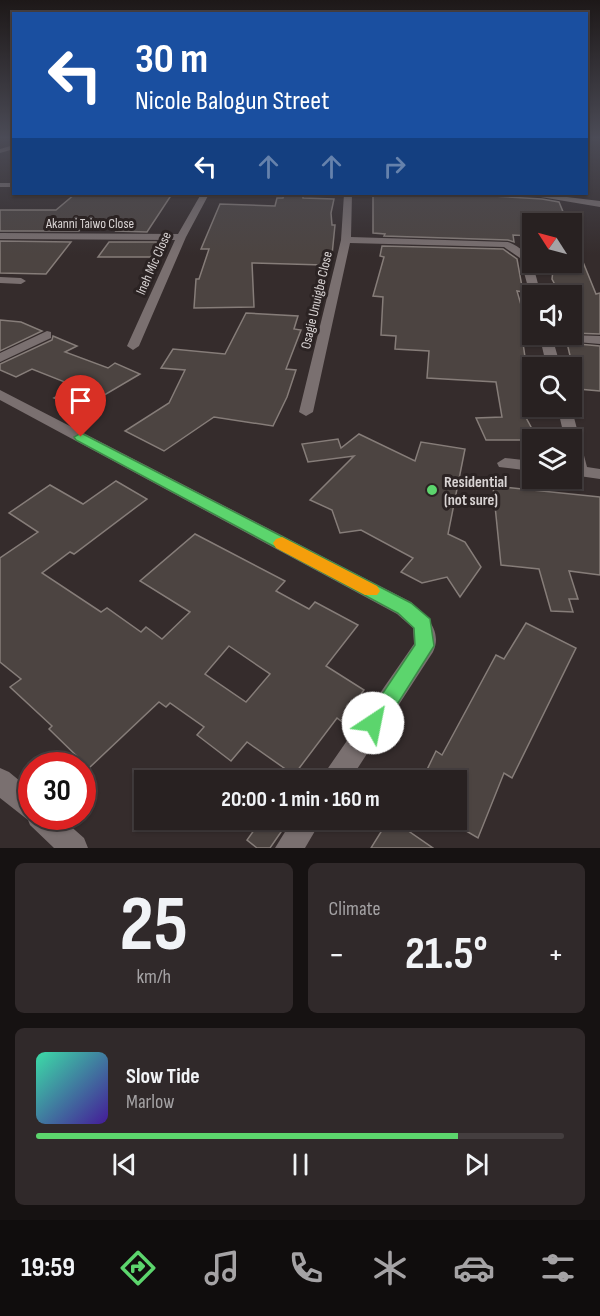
<!DOCTYPE html>
<html lang="en">
<head>
<meta charset="utf-8">
<style>
	body { margin:0; font-family:"Sofia Sans Condensed",sans-serif; background:#30292a; color:#f1f3f6; height:100vh; display:flex; flex-direction:column; font-size:22px; white-space:nowrap }
	* { box-sizing:border-box; margin:0 }
	p { font-size:20px; color:#a5a3a5 }
	.icon { flex:none; width:33px; height:33px; fill:none; stroke:currentColor; stroke-width:2; stroke-linecap:round; stroke-linejoin:round }
	.map { position:relative; height:848px; overflow:hidden }
	.drawer { display:flex; flex-direction:column; gap:15px; padding:15px; background:#161212; flex:1 }
	.drawer>* { flex:none }
	.banner { position:absolute; left:12px; top:12px; width:576px; height:183px; border-radius:0px; box-shadow:0 2px 4px #0004,0 0 0 2px #443e3f; background:#1a4fa0; color:#fff; overflow:hidden }
	.needle { width:39px; rotate:306deg }
	.controls { position:absolute; left:522px; top:213px; display:grid; gap:12px }
	.controls a { display:grid; place-items:center; width:60px; height:60px; border-radius:0px; background:#282121; box-shadow:0 2px 4px #0004,0 0 0 2px #443e3f; font-size:30px }
	.speed { position:absolute; left:18px; top:752px; display:flex; gap:12px; font-size:30px; font-weight:700; text-align:center }
	.speed>* { display:grid; place-content:center; width:78px; height:78px; border-radius:50%; background:#282121; box-shadow:0 2px 4px #0004,0 0 0 2px #443e3f; line-height:1 }
	.speed .limit { border:9px solid #d22; background:#fff; color:#111 }
	.pin { position:absolute; display:grid; place-items:center; width:51px; height:51px; color:#fff; margin:-62px -26px; border-radius:50% 50% 50% 0; rotate:-45deg; box-shadow:0 0 6px #0007 }
	.pin .icon { rotate:45deg }
	.me { position:absolute; width:66px; margin:-33px; rotate:34deg; stroke-linejoin:round; filter:drop-shadow(0 0 4px #0008) }
	.turn { display:flex; align-items:center; gap:21px; height:126px; padding:0 24px; font-size:27px }
	.turn .icon { width:78px; height:78px; stroke-width:2.5 }
	.turn b { display:block; font-size:42px; line-height:51px }
	.lanes { display:flex; align-items:center; height:57px; padding:0 24px; background:#0003; justify-content:center; gap:30px; direction:ltr }
	.lanes .off { opacity:.35 }
	.big { font-size:45px; font-weight:700; line-height:1.1 }
	.drawer .tile { flex:1; display:flex; flex-direction:column; justify-content:center; gap:9px; min-width:0; padding:0 21px; border-radius:9px; background:#30292a }
	.drawer .dial { align-items:center; gap:0 }
	.dial b { font-size:78px; line-height:1 }
	.song { display:flex; align-items:center; gap:18px }
	.cover { width:72px; height:72px; border-radius:9px; background:linear-gradient(135deg,hsl(160 70% 55%),hsl(260 70% 35%)) }
	.played { height:6px; border-radius:3px; background:linear-gradient(90deg,#5cd56d 80%,#443e3f 80%) }
	.keys { display:flex; justify-content:space-around; direction:ltr }
	.heat { display:flex; justify-content:space-between; align-items:center; font-size:33px; direction:ltr }
	.drawer .tiles { flex:1; display:grid; gap:15px; grid-template-columns:1fr 1fr }
	.tile:last-child { grid-column:span 2 }
	.trip { position:absolute; left:134px; top:770px; width:333px; height:60px; border-radius:0px; background:#282121; box-shadow:0 2px 4px #0004,0 0 0 2px #443e3f; font-weight:700; line-height:60px; text-align:center }
	.menu { display:flex; height:96px; justify-content:space-around; align-items:center; background:#100d0d; color:#a5a3a5 }
	.menu .icon { width:42px; height:42px }
	.menu .selected { color:#5cd56d }
	.menu b { font-size:27px; color:#f1f3f6 }
	.map>svg:first-child { display:block }
	.building { fill:#4c4441; stroke:#867d79; stroke-width:1.5; fill-rule:evenodd }
	.lines { fill:none; stroke-linecap:round; stroke-linejoin:round }
	.minor { fill:#7a7070; fill-rule:evenodd }
	.route { fill:#5cd56d; stroke:#3c8a47; stroke-width:1.5 }
	.slow { fill:#f59e0b }
	.poi-dot { fill:#5cd56d; stroke:#2b2323; stroke-width:2 }
	.labels { text-anchor:middle; stroke-width:6; stroke-linejoin:round; paint-order:stroke }
	.far-street-label { font-size:14px; fill:#d8d3d3; stroke:#2b2323 }
	.poi-label { font-size:16px; font-weight:bold; fill:#d8d3d3; stroke:#2b2323; text-anchor:start }
</style>
</head>
<body>
<div class="map">
<svg width="600" height="848" viewBox="0 0 600 848">
	<rect width="100%" height="100%" fill="#352c2c"/>
	<!-- building -->
	<g class="building">
		<path d="M 75,194 L 172,194 L 147,232 L 116,231 L 119,227 L 82,227 L 79,231 L 0,231 L 0,210 L 56,210 Z"/>
		<path d="M 284,194 L 303,194 L 303,198 L 334,199 L 331,213 L 332,225 L 335,225 L 332,255 L 324,254 L 323,265 L 252,263 L 254,307 L 194,308 L 196,279 L 199,279 L 209,249 L 201,249 L 220,204 L 275,206 L 277,198 L 283,198 Z"/>
		<path d="M 373,194 L 459,194 L 542,199 L 559,202 L 568,224 L 532,224 L 532,236 L 513,235 L 514,242 L 508,240 L 384,236 L 385,234 L 373,233 Z"/>
		<path d="M 0,241 L 71,242 L 46,274 L 0,273 Z"/>
		<path d="M 109,242 L 156,242 L 164,245 L 157,257 L 98,257 Z"/>
		<path d="M 382,246 L 503,249 L 517,259 L 523,292 L 517,291 L 528,329 L 521,329 L 532,406 L 535,406 L 537,413 L 523,412 L 538,440 L 486,440 L 476,418 L 502,417 L 496,382 L 427,378 L 429,351 L 395,349 L 396,336 L 381,335 L 383,297 L 373,296 L 384,257 L 380,256 Z"/>
		<path d="M 554,262 L 583,262 L 596,294 L 600,293 L 600,334 L 572,333 L 572,296 L 561,296 L 552,279 Z"/>
		<path d="M 246,313 L 298,316 L 294,329 L 301,330 L 286,369 L 296,370 L 287,397 L 273,426 L 214,417 L 164,451 L 125,431 L 169,403 L 185,370 L 161,368 L 173,349 L 225,354 Z"/>
		<path d="M 0,320 L 21,322 L 42,331 L 0,351 Z"/>
		<path d="M 53,336 L 77,346 L 65,352 L 108,368 L 115,363 L 140,374 L 79,410 L 54,398 L 75,386 L 32,369 L 16,377 L 0,370 L 0,364 L 52,340 Z"/>
		<path d="M 567,343 L 600,346 L 600,391 L 578,389 Z"/>
		<path d="M 359,434 L 415,461 L 421,442 L 465,449 L 448,534 L 465,542 L 481,567 L 460,597 L 447,577 L 422,583 L 401,572 L 413,558 L 361,530 L 340,533 L 332,510 L 310,500 L 354,456 L 308,462 L 302,444 L 338,439 L 341,448 Z"/>
		<path d="M 116,481 L 147,499 L 74,554 L 70,552 L 42,573 L 101,612 L 107,608 L 141,632 L 146,627 L 162,639 L 190,612 L 140,581 L 195,534 L 285,581 L 276,591 L 309,609 L 315,602 L 358,625 L 326,666 L 364,690 L 341,721 L 337,718 L 294,775 L 247,742 L 231,761 L 197,735 L 204,727 L 170,703 L 166,707 L 159,702 L 89,768 L 49,729 L 52,726 L 10,687 L 21,679 L 0,662 L 0,558 L 38,532 L 9,513 L 50,485 L 83,504 ZM 229,646 L 270,674 L 246,702 L 205,674 Z"/>
		<path d="M 493,486 L 600,497 L 600,575 L 569,571 L 578,599 L 569,599 L 573,612 L 551,611 L 539,569 L 501,565 Z"/>
		<path d="M 526,623 L 576,648 L 512,778 L 504,773 L 478,838 L 456,825 L 456,780 L 422,780 L 436,751 L 442,755 L 496,655 L 504,659 Z"/>
		<path d="M 262,819 L 290,819 L 270,848 L 257,848 L 247,840 Z"/>
		<path d="M 389,819 L 391,819 L 433,848 L 371,848 Z"/>
	</g>
	<g class="lines">
		<!-- minor -->
		<g class="minor">
			<path d="M 14,145 L 14,149 L 0,153 L 0,149 Z"/>
			<rect x="0" y="183" width="14" height="4"/>
			<path d="M 201,194 L 209,194 L 186,237 L 139,346 L 133,350 L 127,346 L 175,240 L 0,239 L 0,233 L 178,234 Z"/>
			<path d="M 344,194 L 352,194 L 351,237 L 508,242 C 533,251 535,273 541,296 L 532,296 L 531,298 L 520,258 L 504,247 L 350,243 L 313,412 L 306,416 L 299,412 L 341,240 Z"/>
			<path d="M 523,194 L 542,194 L 600,201 L 600,207 Z"/>
			<path d="M 0,277 L 21,278 L 26,281 L 21,284 L 0,283 Z"/>
			<path d="M 47,331 L 51,332 L 51,338 L 0,362 L 0,353 Z"/>
			<path d="M 539,334 L 600,336 L 600,344 L 553,340 L 561,368 L 547,368 Z"/>
			<path d="M 0,390 L 411,602 C 426,615 443,631 433,652 L 350,780 L 322,780 L 326,771 L 414,644 L 413,628 L 397,614 L 0,400 Z"/>
			<path d="M 557,406 L 571,406 L 587,467 L 600,469 L 600,479 L 572,475 L 572,440 L 565,440 Z"/>
			<path d="M 505,458 L 532,461 L 532,471 L 499,467 L 497,463 Z"/>
			<path d="M 0,768 L 9,772 L 32,791 L 32,816 L 59,816 L 84,838 L 88,848 L 54,848 L 30,825 L 28,820 L 0,798 Z"/>
			<path d="M 293,819 L 322,819 L 305,848 L 275,848 Z"/>
		</g>
	</g>
	<!-- sky -->
	<linearGradient id="sky" x2="0" y2="1"><stop stop-color="#1d1818"/><stop offset="0.54" stop-color="#4b4b56"/><stop offset="1" stop-color="#4b4b56" stop-opacity="0"/></linearGradient>
	<rect width="600" height="255" fill="url(#sky)"/>
	<!-- route -->
	<path class="route" d="M 81,433 L 411,603 L 430,619 L 434,646 L 381,730 L 373,733 L 366,730 L 363,723 L 415,645 L 414,628 L 398,613 L 76,440 L 74,437 Z"/>
	<!-- slow -->
	<path class="slow" d="M 282,537 L 377,586 L 380,591 L 377,595 L 365,595 L 276,548 L 273,543 L 276,539 Z"/>
	<!-- markers -->
	<circle class="poi-dot" cx="432" cy="490" r="6"/>
	<g class="labels">
		<!-- far-street labels -->
		<g class="far-street-label">
			<text x="90" y="228">Akanni Taiwo Close</text>
			<text transform="translate(153 263) rotate(-66)" y="5">Ineh Mic Close</text>
			<text transform="translate(316 300) rotate(-77)" y="5">Osagie Unuigbe Close</text>
		</g>
		<!-- poi labels -->
		<g class="poi-label">
			<text x="444" y="487">Residential<tspan x="444" dy="18">(not sure)</tspan></text>
		</g>
	</g>
</svg>
<div class="controls">
<a><svg class="needle" viewBox="-14 -14 28 28"><path d="M0-13l5 13h-10z" fill="#e53935"/><path d="M0 13l5-13h-10z" fill="#a5a3a5"/></svg></a>
<a><svg class="icon" aria-label="sound" viewBox="0 0 24 24"><path d="M4 9h4l5-4v14l-5-4H4zM17 9q2 3 0 6"/></svg></a>
<a><svg class="icon" aria-label="search" viewBox="0 0 24 24"><circle cx="10" cy="10" r="6"/><path d="M15 15l6 6"/></svg></a>
<a><svg class="icon" aria-label="layers" viewBox="0 0 24 24"><path d="M12 4l9 5-9 5-9-5zM3 14l9 5 9-5"/></svg></a>
</div>
<div class="speed"><div class="limit">30</div></div>
<div class="pin" style="left:81px;top:437px;background:#d93025"><svg class="icon" aria-label="arrive" viewBox="0 0 24 24"><path d="M6 21V4h12l-3 4 3 4H6"/></svg></div>
<svg class="me" style="left:373px;top:723px" viewBox="-20 -20 40 40"><circle r="19" fill="#fff"/><path d="M0-13L10 11 0 6-10 11z" fill="#5cd56d"/></svg>
<div class="trip">20:00 · 1 min · 160 m</div>
<div class="banner">
<div class="turn"><svg class="icon" aria-label="left" viewBox="0 0 24 24"><path d="M17 20v-9H6M10 6l-5 5 5 5"/></svg><div><b>30 m</b>Nicole Balogun Street</div></div>
<div class="lanes"><svg class="icon" aria-label="left" viewBox="0 0 24 24"><path d="M17 20v-9H6M10 6l-5 5 5 5"/></svg><svg class="icon off" aria-label="ahead" viewBox="0 0 24 24"><path d="M12 20V5M6 11l6-6 6 6"/></svg><svg class="icon off" aria-label="ahead" viewBox="0 0 24 24"><path d="M12 20V5M6 11l6-6 6 6"/></svg><svg class="icon off" aria-label="right" viewBox="0 0 24 24"><path d="M7 20v-9h11M14 6l5 5-5 5"/></svg></div>
</div>
</div>
<section class="drawer">
<div class="tiles">
<div class="tile dial"><b>25</b><p>km/h</p></div>
<div class="tile"><p>Climate</p>
<div class="heat"><a>−</a><b class="big">21.5°</b><a>+</a></div>
</div>
<div class="tile">
<div class="song"><i class="cover"></i><div><b>Slow Tide</b><p>Marlow</p></div></div>
<div class="played"></div>
<div class="keys"><svg class="icon" aria-label="previous" viewBox="0 0 24 24"><path d="M18 5L8 12l10 7zM5 5v14"/></svg><svg class="icon" aria-label="pause" viewBox="0 0 24 24"><path d="M8 5v14M16 5v14"/></svg><svg class="icon" aria-label="next" viewBox="0 0 24 24"><path d="M6 5l10 7-10 7zM19 5v14"/></svg></div>
</div>
</div>
</section>
<nav class="menu">
<b>19:59</b>
<svg class="icon selected" aria-label="directions" viewBox="0 0 24 24"><path d="M12 3l9 9-9 9-9-9zM9 14v-3h6M13 9l2 2-2 2"/></svg>
<svg class="icon" aria-label="music" viewBox="0 0 24 24"><path d="M9 18V5l10-2v13"/><circle cx="6" cy="18" r="3"/><circle cx="16" cy="16" r="3"/></svg>
<svg class="icon" aria-label="phone" viewBox="0 0 24 24"><path d="M5 4h4l2 5-3 2q2 4 5 5l2-3 5 2v4C11 20 4 13 5 4z"/></svg>
<svg class="icon" aria-label="climate" viewBox="0 0 24 24"><path d="M12 3v18M4 7l16 10M4 17L20 7"/></svg>
<svg class="icon" aria-label="car" viewBox="0 0 24 24"><path d="M5 17H2v-5l4-1 3-4h7l3 4 3 1v5h-3M9 17h6M6 11h13"/><circle cx="7" cy="17" r="2"/><circle cx="17" cy="17" r="2"/></svg>
<svg class="icon" aria-label="filters" viewBox="0 0 24 24"><path d="M4 7h16M4 17h16"/><circle cx="9" cy="7" r="2"/><circle cx="15" cy="17" r="2"/></svg>
</nav>
</body>
</html>
